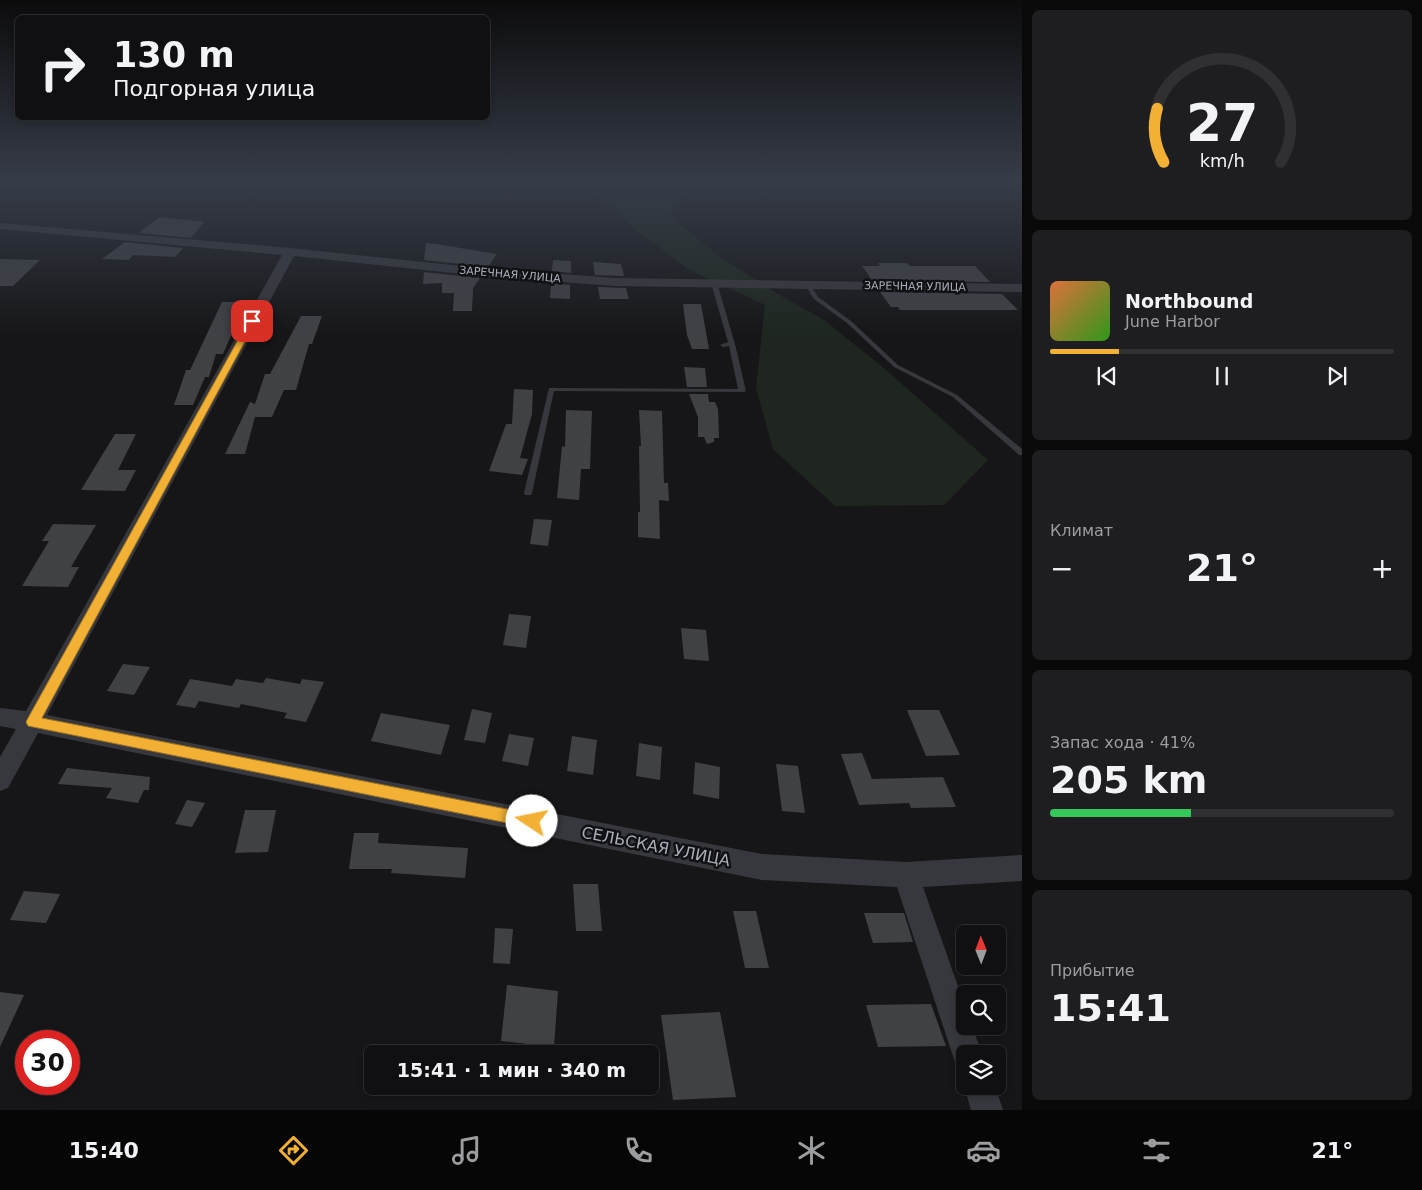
<!DOCTYPE html>
<html lang="ru">
<head>
<meta charset="utf-8">
<style>
	body { margin:0; font-family:"DejaVu Sans",sans-serif; background:#1e1e20; color:#f1f3f6; height:100vh; display:flex; flex-direction:column; font-size:19px; white-space:nowrap }
	* { box-sizing:border-box; margin:0 }
	p { font-size:16px; color:#9c9d9f }
	.icon { flex:none; width:28px; height:28px; fill:none; stroke:currentColor; stroke-width:2; stroke-linecap:round; stroke-linejoin:round }
	.map { position:relative; flex:1; overflow:hidden }
	.side { display:flex; flex-direction:column; gap:10px; padding:10px; background:#09090a; width:400px }
	.side>* { flex:none }
	.top-card { position:absolute; left:15px; top:15px; width:475px; height:105px; border-radius:8px; box-shadow:0 2px 8px #0003,0 0 0 1px #303032; background:#101012; color:#f1f3f6; overflow:hidden }
	.needle { width:32px; rotate:359deg }
	.fabs { position:absolute; left:956px; top:925px; display:grid; gap:10px }
	.fabs a { display:grid; place-items:center; width:50px; height:50px; border-radius:8px; background:#101012; box-shadow:0 2px 8px #0003,0 0 0 1px #303032; font-size:25px }
	.speed { position:absolute; left:15px; top:1030px; display:flex; gap:10px; font-size:25px; font-weight:700; text-align:center }
	.speed>* { display:grid; place-content:center; width:65px; height:65px; border-radius:50%; background:#101012; box-shadow:0 2px 8px #0003,0 0 0 1px #303032; line-height:1 }
	.speed .limit { border:8px solid #d22; background:#fff; color:#111 }
	.pin { position:absolute; display:grid; place-items:center; width:42px; height:42px; color:#fff; margin:-21px; border-radius:10px; box-shadow:0 2px 8px #0006 }
	.me { position:absolute; width:55px; margin:-28px; rotate:281deg; stroke-linejoin:round; filter:drop-shadow(0 0 4px #0008) }
	.turn { display:flex; align-items:center; gap:18px; height:105px; padding:0 15px; font-size:22px }
	.turn .icon { width:65px; height:65px; stroke-width:2.5 }
	.turn b { display:block; font-size:35px; line-height:42px }
	.big { font-size:38px; font-weight:700; line-height:1.1 }
	.side .tile { flex:1; display:flex; flex-direction:column; justify-content:center; gap:8px; min-width:0; padding:0 18px; border-radius:8px; background:#1e1e20 }
	.side .dial { align-items:center; gap:0 }
	.dial svg { height:130px; overflow:visible; fill:none; stroke:#303032; stroke-width:7; stroke-linecap:round; text-anchor:middle }
	.dial text { fill:#f1f3f6; stroke:none }
	.song { display:flex; align-items:center; gap:15px }
	.cover { width:60px; height:60px; border-radius:8px; background:linear-gradient(135deg,hsl(20 70% 55%),hsl(110 70% 35%)) }
	.played { height:5px; border-radius:2px; background:linear-gradient(90deg,#f2b134 20%,#303032 20%) }
	.keys { display:flex; justify-content:space-around; direction:ltr }
	.heat { display:flex; justify-content:space-between; align-items:center; font-size:28px; direction:ltr }
	.charge { height:8px; border-radius:4px; background:linear-gradient(90deg,#34c759 41%,#303032 0) }
	.trip { position:absolute; left:364px; top:1045px; width:295px; height:50px; border-radius:8px; background:#101012; box-shadow:0 2px 8px #0003,0 0 0 1px #303032; font-weight:700; line-height:50px; text-align:center }
	.menu { display:flex; height:80px; justify-content:space-around; align-items:center; background:#060607; color:#9c9d9f }
	.menu .icon { width:35px; height:35px }
	.menu .on { color:#f2b134 }
	.menu b { font-size:22px; color:#f1f3f6 }
	main { display:flex; flex:1; min-height:0 }
	.map>svg:first-child { display:block }
	.green { fill:#1e261f }
	.building { fill:#404145 }
	.lines { fill:none; stroke-linecap:round; stroke-linejoin:round }
	.lane { fill:#37383d; fill-rule:evenodd }
	.street { fill:#37383d; fill-rule:evenodd }
	.route { fill:#f2b134; stroke:#9d7322 }
	.labels { text-anchor:middle; stroke-width:5; stroke-linejoin:round; paint-order:stroke }
	.far-street-label { font-size:11px; fill:#a8adb8; stroke:#111113 }
	.near-street-label { font-size:16px; fill:#a8adb8; stroke:#111113 }
</style>
</head>
<body>
<main>
<div class="map">
<svg width="1022" height="1110" viewBox="0 0 1022 1110">
	<rect width="100%" height="100%" fill="#161618"/>
	<!-- green -->
	<path class="green" d="M 572,181 L 713,181 L 689,189 L 670,216 L 720,257 L 783,297 L 824,320 L 884,368 L 988,460 L 944,505 L 835,506 L 773,449 L 756,388 L 765,305 L 688,269 L 637,231 L 598,195 Z"/>
	<!-- building -->
	<g class="building">
		<path d="M 160,217 L 204,222 L 191,238 L 138,233 Z"/>
		<path d="M 125,242 L 183,248 L 175,257 L 133,255 L 129,260 L 102,259 Z"/>
		<path d="M 426,243 L 436,244 L 497,254 L 488,267 L 424,260 Z"/>
		<path d="M 0,259 L 40,260 L 13,286 L 0,286 Z"/>
		<path d="M 553,260 L 571,261 L 571,273 L 552,271 Z"/>
		<path d="M 593,262 L 621,264 L 624,276 L 595,275 Z"/>
		<path d="M 878,263 L 907,263 L 910,266 L 975,266 L 990,282 L 872,280 L 862,266 L 880,266 Z"/>
		<path d="M 424,272 L 480,278 L 473,288 L 472,311 L 453,311 L 454,293 L 442,293 L 442,283 L 423,284 Z"/>
		<path d="M 551,283 L 570,285 L 570,299 L 550,298 Z"/>
		<path d="M 598,287 L 626,288 L 629,299 L 600,299 Z"/>
		<path d="M 880,292 L 1002,294 L 1018,310 L 900,310 L 898,307 L 891,307 Z"/>
		<path d="M 222,302 L 249,302 L 237,329 L 234,329 L 223,354 L 216,354 L 209,377 L 205,377 L 193,405 L 174,405 L 186,370 L 190,370 Z"/>
		<path d="M 683,304 L 701,304 L 709,349 L 692,349 L 687,335 Z"/>
		<path d="M 301,316 L 322,316 L 312,344 L 309,344 L 296,390 L 284,390 L 272,417 L 255,417 L 245,454 L 225,454 L 250,402 L 255,404 L 265,374 L 270,374 Z"/>
		<path d="M 684,367 L 705,368 L 707,387 L 687,387 Z"/>
		<path d="M 514,389 L 533,390 L 532,414 L 520,458 L 528,459 L 522,475 L 489,471 L 506,424 L 512,424 Z"/>
		<path d="M 689,394 L 708,394 L 709,402 L 715,402 L 718,409 L 719,438 L 714,438 L 714,442 L 707,444 L 704,437 L 698,437 L 698,417 Z"/>
		<path d="M 566,410 L 592,411 L 590,469 L 581,469 L 579,500 L 557,498 L 562,446 L 565,447 Z"/>
		<path d="M 639,410 L 662,411 L 664,483 L 668,483 L 669,501 L 659,500 L 660,539 L 638,537 L 638,512 L 640,512 L 639,446 L 641,446 Z"/>
		<path d="M 115,434 L 136,434 L 118,470 L 136,470 L 125,491 L 81,490 Z"/>
		<path d="M 534,519 L 552,520 L 548,546 L 530,544 Z"/>
		<path d="M 53,524 L 96,525 L 71,567 L 79,567 L 68,587 L 22,586 L 49,541 L 42,541 Z"/>
		<path d="M 509,614 L 531,616 L 526,648 L 503,645 Z"/>
		<path d="M 681,628 L 706,630 L 709,661 L 684,659 Z"/>
		<path d="M 123,664 L 150,667 L 134,695 L 107,691 Z"/>
		<path d="M 266,678 L 300,684 L 302,679 L 324,682 L 306,722 L 284,718 L 287,713 L 241,704 L 239,708 L 199,701 L 195,708 L 176,705 L 190,679 L 232,686 L 236,679 L 263,683 Z"/>
		<path d="M 472,709 L 492,713 L 485,743 L 464,740 Z"/>
		<path d="M 907,710 L 939,710 L 960,755 L 926,756 Z"/>
		<path d="M 381,713 L 450,725 L 441,755 L 371,741 Z"/>
		<path d="M 509,734 L 534,738 L 528,766 L 502,761 Z"/>
		<path d="M 572,736 L 597,740 L 593,775 L 567,771 Z"/>
		<path d="M 639,743 L 662,747 L 660,780 L 636,776 Z"/>
		<path d="M 862,753 L 872,779 L 943,777 L 956,807 L 911,808 L 909,803 L 859,805 L 841,754 Z"/>
		<path d="M 695,762 L 720,767 L 719,799 L 693,794 Z"/>
		<path d="M 776,764 L 798,766 L 805,813 L 782,811 Z"/>
		<path d="M 67,768 L 150,777 L 149,790 L 144,790 L 138,803 L 106,798 L 112,788 L 58,784 Z"/>
		<path d="M 187,800 L 205,803 L 192,827 L 175,824 Z"/>
		<path d="M 245,810 L 276,810 L 268,852 L 235,853 Z"/>
		<path d="M 354,833 L 379,833 L 378,843 L 468,848 L 465,878 L 391,873 L 392,869 L 349,869 Z"/>
		<path d="M 573,884 L 598,884 L 602,931 L 576,931 Z"/>
		<path d="M 24,891 L 60,894 L 46,923 L 10,920 Z"/>
		<path d="M 733,911 L 756,911 L 769,968 L 745,968 Z"/>
		<path d="M 864,913 L 904,913 L 913,942 L 873,943 Z"/>
		<path d="M 495,928 L 513,929 L 510,964 L 493,963 Z"/>
		<path d="M 507,985 L 558,991 L 554,1047 L 501,1041 Z"/>
		<path d="M 0,992 L 24,995 L 0,1047 Z"/>
		<path d="M 931,1004 L 946,1046 L 878,1047 L 866,1005 Z"/>
		<path d="M 720,1012 L 736,1097 L 673,1100 L 661,1015 Z"/>
	</g>
	<g class="lines">
		<!-- lane -->
		<g class="lane">
			<path d="M 714,281 L 717,283 L 735,344 L 746,391 L 744,392 L 554,391 L 532,493 L 531,495 L 525,495 L 524,493 L 549,388 L 738,389 L 729,346 L 723,347 L 720,345 L 728,342 L 711,283 Z"/>
			<path d="M 806,284 L 810,284 L 818,297 L 851,321 L 898,365 L 957,395 L 1022,449 L 1022,455 L 1019,455 L 953,397 L 894,367 L 847,323 L 814,299 L 805,285 Z"/>
		</g>
		<!-- street -->
		<g class="street">
			<path d="M 0,223 L 290,248 L 481,268 L 615,278 L 1022,284 L 1022,292 L 615,286 L 481,276 L 294,256 L 47,715 L 762,854 L 906,862 L 1022,855 L 1022,881 L 923,887 L 965,1006 L 965,1026 L 972,1026 L 982,1054 L 965,1054 L 965,1068 L 956,1065 L 897,887 L 762,880 L 38,733 L 8,788 L 0,791 L 0,757 L 16,729 L 0,726 L 0,708 L 26,711 L 282,255 L 0,229 Z"/>
			<path d="M 965,1083 L 965,1086 L 995,1086 L 1003,1110 L 971,1110 L 964,1086 Z"/>
		</g>
	</g>
	<!-- sky -->
	<linearGradient id="sky" x2="0" y2="1"><stop stop-color="#0c0c0d"/><stop offset="0.54" stop-color="#363c48"/><stop offset="1" stop-color="#363c48" stop-opacity="0"/></linearGradient>
	<rect width="1022" height="336" fill="url(#sky)"/>
	<!-- route -->
	<path class="route" d="M 249,320 L 256,321 L 42,718 L 532,814 L 537,816 L 539,821 L 537,826 L 532,828 L 28,726 L 26,722 L 28,718 Z"/>
	<g class="labels">
		<!-- far-street labels -->
		<g class="far-street-label">
			<text transform="translate(510 274) rotate(5)" y="4">ЗАРЕЧНАЯ УЛИЦА</text>
			<text transform="translate(915 286) rotate(1)" y="4">ЗАРЕЧНАЯ УЛИЦА</text>
		</g>
		<!-- near-street labels -->
		<g class="near-street-label">
			<text transform="translate(656 846) rotate(11)" y="6">СЕЛЬСКАЯ УЛИЦА</text>
		</g>
	</g>
</svg>
<div class="fabs">
<a><svg class="needle" viewBox="-14 -14 28 28"><path d="M0-13l5 13h-10z" fill="#e53935"/><path d="M0 13l5-13h-10z" fill="#9c9d9f"/></svg></a>
<a><svg class="icon" aria-label="search" viewBox="0 0 24 24"><circle cx="10" cy="10" r="6"/><path d="M15 15l6 6"/></svg></a>
<a><svg class="icon" aria-label="layers" viewBox="0 0 24 24"><path d="M12 4l9 5-9 5-9-5zM3 14l9 5 9-5"/></svg></a>
</div>
<div class="speed"><div class="limit">30</div></div>
<div class="pin" style="left:252px;top:321px;background:#d93025"><svg class="icon" aria-label="arrive" viewBox="0 0 24 24"><path d="M6 21V4h12l-3 4 3 4H6"/></svg></div>
<svg class="me" style="left:532px;top:821px" viewBox="-20 -20 40 40"><circle r="19" fill="#fff"/><path d="M0-13L10 11 0 6-10 11z" fill="#f2b134"/></svg>
<div class="trip">15:41 · 1 мин · 340 m</div>
<div class="top-card">
<div class="turn"><svg class="icon" aria-label="right" viewBox="0 0 24 24"><path d="M7 20v-9h11M14 6l5 5-5 5"/></svg><div><b>130 m</b>Подгорная улица</div></div>
</div>
</div>
<section class="side">
<div class="tile dial"><svg viewBox="0 0 100 80">
<path d="M14 69A42 42 0 1 1 86 69"/>
<path d="M14 69A42 42 0 0 1 10 36" stroke="#f2b134"/>
<text x="50" y="56" font-size="32" font-weight="700">27</text>
<text x="50" y="72" font-size="11">km/h</text>
</svg></div>
<div class="tile">
<div class="song"><i class="cover"></i><div><b>Northbound</b><p>June Harbor</p></div></div>
<div class="played"></div>
<div class="keys"><svg class="icon" aria-label="previous" viewBox="0 0 24 24"><path d="M18 5L8 12l10 7zM5 5v14"/></svg><svg class="icon" aria-label="pause" viewBox="0 0 24 24"><path d="M8 5v14M16 5v14"/></svg><svg class="icon" aria-label="next" viewBox="0 0 24 24"><path d="M6 5l10 7-10 7zM19 5v14"/></svg></div>
</div>
<div class="tile"><p>Климат</p>
<div class="heat"><a>−</a><b class="big">21°</b><a>+</a></div>
</div>
<div class="tile"><p>Запас хода · 41%</p><b class="big">205 km</b><div class="charge"></div></div>
<div class="tile"><p>Прибытие</p><b class="big">15:41</b></div>
</section>
</main>
<nav class="menu">
<b>15:40</b>
<svg class="icon on" aria-label="directions" viewBox="0 0 24 24"><path d="M12 3l9 9-9 9-9-9zM9 14v-3h6M13 9l2 2-2 2"/></svg>
<svg class="icon" aria-label="music" viewBox="0 0 24 24"><path d="M9 18V5l10-2v13"/><circle cx="6" cy="18" r="3"/><circle cx="16" cy="16" r="3"/></svg>
<svg class="icon" aria-label="phone" viewBox="0 0 24 24"><path d="M5 4h4l2 5-3 2q2 4 5 5l2-3 5 2v4C11 20 4 13 5 4z"/></svg>
<svg class="icon" aria-label="climate" viewBox="0 0 24 24"><path d="M12 3v18M4 7l16 10M4 17L20 7"/></svg>
<svg class="icon" aria-label="car" viewBox="0 0 24 24"><path d="M5 17H2v-5l4-1 3-4h7l3 4 3 1v5h-3M9 17h6M6 11h13"/><circle cx="7" cy="17" r="2"/><circle cx="17" cy="17" r="2"/></svg>
<svg class="icon" aria-label="filters" viewBox="0 0 24 24"><path d="M4 7h16M4 17h16"/><circle cx="9" cy="7" r="2"/><circle cx="15" cy="17" r="2"/></svg>
<b>21°</b>
</nav>
</body>
</html>
